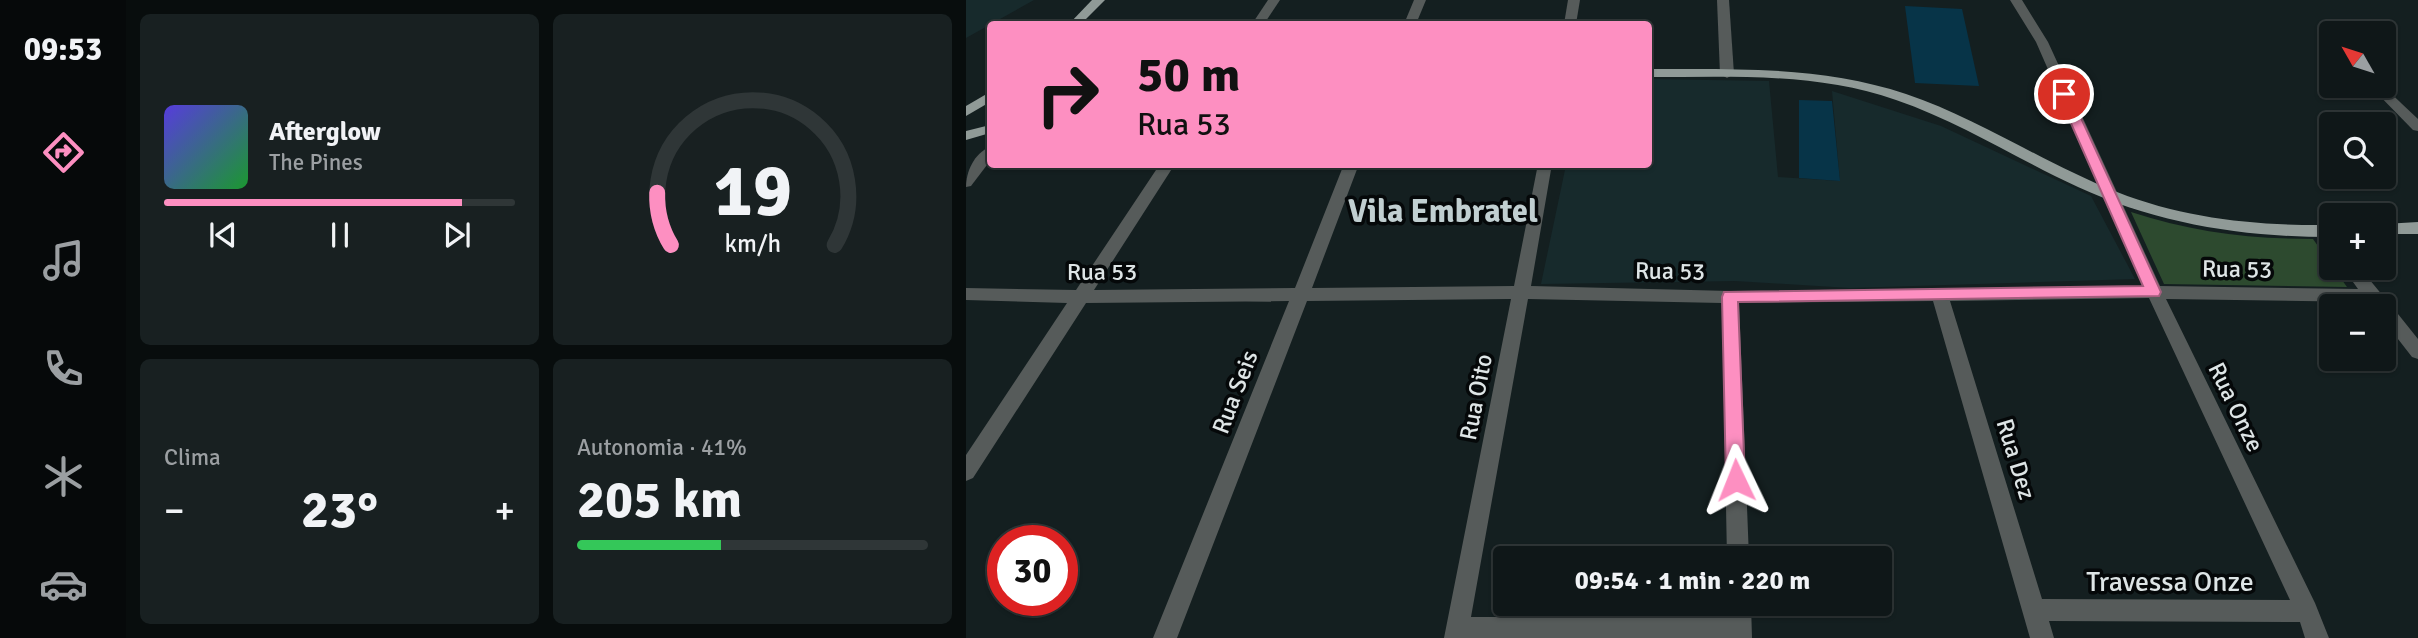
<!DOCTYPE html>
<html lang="pt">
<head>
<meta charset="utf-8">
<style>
	body { margin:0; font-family:Signika,sans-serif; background:#182021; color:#f1f3f6; height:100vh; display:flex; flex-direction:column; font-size:26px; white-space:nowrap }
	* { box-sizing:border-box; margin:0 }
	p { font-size:23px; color:#9b9fa2 }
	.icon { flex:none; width:38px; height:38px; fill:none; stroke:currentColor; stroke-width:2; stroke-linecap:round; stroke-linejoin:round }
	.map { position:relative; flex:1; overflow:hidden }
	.details { display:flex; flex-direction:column; gap:14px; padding:14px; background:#080d0d; width:840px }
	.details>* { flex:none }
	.hud { position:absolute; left:21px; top:21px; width:665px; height:147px; border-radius:7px; box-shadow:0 2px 5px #0004,0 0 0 2px #2f3637; background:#fd8fc1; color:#111; overflow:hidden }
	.needle { width:46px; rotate:309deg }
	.fabs { position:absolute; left:1353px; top:21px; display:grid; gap:14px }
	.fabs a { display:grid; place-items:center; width:77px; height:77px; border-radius:7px; background:#0f1718; box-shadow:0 2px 5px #0004,0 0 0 2px #2f3637; font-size:35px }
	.speed { position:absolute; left:21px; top:525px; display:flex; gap:14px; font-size:35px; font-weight:700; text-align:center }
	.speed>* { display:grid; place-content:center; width:91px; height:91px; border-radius:50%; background:#0f1718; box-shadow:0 2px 5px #0004,0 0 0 2px #2f3637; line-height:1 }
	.speed .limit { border:10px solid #d22; background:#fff; color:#111 }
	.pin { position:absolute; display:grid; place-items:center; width:60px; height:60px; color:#fff; margin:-30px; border:4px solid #fff; border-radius:50%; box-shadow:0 2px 7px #0007 }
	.me { position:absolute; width:77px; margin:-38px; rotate:358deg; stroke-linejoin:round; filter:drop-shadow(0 0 5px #0008) }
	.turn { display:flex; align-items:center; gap:24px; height:147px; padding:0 35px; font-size:32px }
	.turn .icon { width:91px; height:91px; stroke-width:2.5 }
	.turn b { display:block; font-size:49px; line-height:60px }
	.big { font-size:52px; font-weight:700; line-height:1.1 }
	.details .card { flex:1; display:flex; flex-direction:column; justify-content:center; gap:10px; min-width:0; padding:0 24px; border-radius:10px; background:#182021 }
	.details .dial { align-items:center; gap:0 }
	.dial svg { height:182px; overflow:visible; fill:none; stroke:#2f3637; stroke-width:7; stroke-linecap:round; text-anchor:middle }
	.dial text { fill:#f1f3f6; stroke:none }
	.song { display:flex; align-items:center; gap:21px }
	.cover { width:84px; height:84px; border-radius:10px; background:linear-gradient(135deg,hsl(250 70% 55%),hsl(130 70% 35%)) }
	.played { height:7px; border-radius:4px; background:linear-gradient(90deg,#fd8fc1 85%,#2f3637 85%) }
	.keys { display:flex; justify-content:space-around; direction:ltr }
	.heat { display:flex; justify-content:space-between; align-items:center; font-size:38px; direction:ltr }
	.charge { height:10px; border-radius:5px; background:linear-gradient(90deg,#34c759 41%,#2f3637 0) }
	.details .tiles { flex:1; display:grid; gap:14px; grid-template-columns:repeat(2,1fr) }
	.trip { position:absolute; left:527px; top:546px; width:399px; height:70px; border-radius:7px; background:#0f1718; box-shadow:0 2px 5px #0004,0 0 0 2px #2f3637; font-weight:700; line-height:70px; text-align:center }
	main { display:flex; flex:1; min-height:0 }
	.tab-bar { display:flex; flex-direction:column; width:126px; justify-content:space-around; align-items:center; background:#06090a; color:#9b9fa2 }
	.tab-bar .icon { width:49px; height:49px }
	.tab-bar .on { color:#fd8fc1 }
	.tab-bar b { font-size:32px; color:#f1f3f6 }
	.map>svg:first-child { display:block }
	.built { fill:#172a2c }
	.green { fill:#2d4a2f }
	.building { fill:#073448 }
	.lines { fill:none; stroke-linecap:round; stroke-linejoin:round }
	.minor { fill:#565b5a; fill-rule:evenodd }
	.major { fill:#909a97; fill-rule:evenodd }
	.route { fill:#fd8fc1; stroke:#a45d7d; stroke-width:2 }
	.labels { text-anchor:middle; stroke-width:7; stroke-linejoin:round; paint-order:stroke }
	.street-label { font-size:24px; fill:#dee5e6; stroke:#050809 }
	.near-street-label { font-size:28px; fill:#dee5e6; stroke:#050809 }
	.district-label { font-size:32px; font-weight:bold; fill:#c1cfd1; stroke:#050809 }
</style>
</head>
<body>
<main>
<nav class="tab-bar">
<b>09:53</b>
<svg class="icon on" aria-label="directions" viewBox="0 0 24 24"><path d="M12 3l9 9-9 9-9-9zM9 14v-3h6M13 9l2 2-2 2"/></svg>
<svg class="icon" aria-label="music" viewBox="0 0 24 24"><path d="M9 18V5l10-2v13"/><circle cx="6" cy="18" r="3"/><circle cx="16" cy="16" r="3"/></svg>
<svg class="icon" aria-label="phone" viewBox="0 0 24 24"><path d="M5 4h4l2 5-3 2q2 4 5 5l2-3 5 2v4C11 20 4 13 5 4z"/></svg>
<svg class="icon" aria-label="climate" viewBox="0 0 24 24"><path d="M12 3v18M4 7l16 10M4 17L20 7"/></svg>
<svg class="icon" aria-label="car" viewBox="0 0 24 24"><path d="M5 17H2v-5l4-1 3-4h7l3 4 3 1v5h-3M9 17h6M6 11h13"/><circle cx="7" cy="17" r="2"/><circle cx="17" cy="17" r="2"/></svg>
</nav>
<section class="details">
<div class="tiles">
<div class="card">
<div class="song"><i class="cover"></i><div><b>Afterglow</b><p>The Pines</p></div></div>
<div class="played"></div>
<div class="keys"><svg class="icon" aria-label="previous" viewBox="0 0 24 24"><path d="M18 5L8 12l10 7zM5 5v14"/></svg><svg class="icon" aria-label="pause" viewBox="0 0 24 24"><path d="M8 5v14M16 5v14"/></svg><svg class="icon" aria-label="next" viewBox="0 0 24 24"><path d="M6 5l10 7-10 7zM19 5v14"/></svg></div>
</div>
<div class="card dial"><svg viewBox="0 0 100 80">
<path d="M14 69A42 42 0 1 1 86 69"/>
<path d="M14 69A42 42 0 0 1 8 46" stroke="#fd8fc1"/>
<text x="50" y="56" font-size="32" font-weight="700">19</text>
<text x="50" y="72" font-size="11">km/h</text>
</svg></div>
<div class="card"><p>Clima</p>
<div class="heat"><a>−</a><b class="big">23°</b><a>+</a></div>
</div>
<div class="card"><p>Autonomia · 41%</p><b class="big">205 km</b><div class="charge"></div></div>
</div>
</section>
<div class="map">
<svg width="1452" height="638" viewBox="0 0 1452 638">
	<rect width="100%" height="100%" fill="#141f20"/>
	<!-- built -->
	<g class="built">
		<path d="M 0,0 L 68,0 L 0,38 Z"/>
		<path d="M 683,79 L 803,81 L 812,177 L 874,181 L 866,91 L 975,126 L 1125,196 L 1169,279 L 884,288 L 770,281 L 575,284 L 600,165 L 682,164 Z"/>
	</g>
	<!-- green -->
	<path class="green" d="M 1165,212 C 1226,232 1283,239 1347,239 L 1381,287 L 1198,284 Z"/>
	<!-- building -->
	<g class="building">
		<path d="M 939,6 L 996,9 L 1013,86 L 949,83 Z"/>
		<path d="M 833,100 L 866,101 L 874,181 L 833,178 Z"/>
	</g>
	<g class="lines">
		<!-- minor -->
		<g class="minor">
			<path d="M 302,0 L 314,0 L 298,24 L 286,24 Z"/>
			<path d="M 448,0 L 460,0 L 450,24 L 438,24 Z"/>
			<path d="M 602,0 L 614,0 L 610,24 L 598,24 Z"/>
			<path d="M 751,0 L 763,0 L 768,74 L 761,78 L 754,74 Z"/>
			<path d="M 1044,0 L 1056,0 L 1082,42 L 1194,286 L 1392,289 L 1377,268 L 1394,268 L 1417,296 L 1419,303 L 1424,304 L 1452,339 L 1452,359 L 1446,357 L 1418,321 L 1418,306 L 1407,306 L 1402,302 L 1200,299 L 1349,603 L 1363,638 L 1339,638 L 1334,622 L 1083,621 L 1088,638 L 1064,638 L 967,301 L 773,303 L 783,558 L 761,558 L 756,303 L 562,299 L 505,617 L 763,617 L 763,604 L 785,604 L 786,638 L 478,638 L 545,299 L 341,301 L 211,638 L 187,638 L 323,301 L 120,303 L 7,478 L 0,481 L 0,455 L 101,303 L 0,300 L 0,288 L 110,290 L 194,164 L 209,164 L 128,290 L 329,288 L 378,164 L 393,164 L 346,288 L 548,286 L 572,164 L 586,164 L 565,286 L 764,291 L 1177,286 L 1070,42 ZM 1183,298 L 1324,600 L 1076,599 L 984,301 Z"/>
			<path d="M 1404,86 L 1417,86 L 1452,119 L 1452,131 L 1447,130 Z"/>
			<path d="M 24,147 L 24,161 L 5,186 L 0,187 C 0,172 8,153 24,147 Z"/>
		</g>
		<!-- major -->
		<g class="major">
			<path d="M 126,0 L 139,0 L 115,24 L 103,24 Z"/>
			<path d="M 682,69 C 769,69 857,66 940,94 C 1014,119 1079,164 1151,192 C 1219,219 1293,226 1365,225 L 1365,237 C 1277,237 1192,224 1112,187 C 1051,159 994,122 930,100 C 851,72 765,77 682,77 Z"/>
			<path d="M 24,92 L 24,102 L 0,116 L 0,106 Z"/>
			<path d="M 24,125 L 24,133 L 0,140 L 0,131 Z"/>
			<path d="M 1452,222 L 1452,234 L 1418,234 L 1418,224 Z"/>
		</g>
	</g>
	<!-- route -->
	<path class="route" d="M 1098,91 L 1104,94 L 1195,292 L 1193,296 L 772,302 L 779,480 L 776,486 L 770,488 L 763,486 L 760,480 L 756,297 L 758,292 L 1177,286 L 1092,94 Z"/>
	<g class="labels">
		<!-- street labels -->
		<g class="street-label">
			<text transform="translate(1271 269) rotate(1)" y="8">Rua 53</text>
			<text transform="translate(704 271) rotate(1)" y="8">Rua 53</text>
			<text x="136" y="280">Rua 53</text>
			<text transform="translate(269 392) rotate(-69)" y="8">Rua Seis</text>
			<text transform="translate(510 397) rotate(-79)" y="8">Rua Oito</text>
			<text transform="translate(1270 407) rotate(64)" y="8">Rua Onze</text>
			<text transform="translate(1050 459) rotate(73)" y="8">Rua Dez</text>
		</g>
		<!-- near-street labels -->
		<g class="near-street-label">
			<text x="1204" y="591">Travessa Onze</text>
		</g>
		<!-- district labels -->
		<g class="district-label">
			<text x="477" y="222">Vila Embratel</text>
		</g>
	</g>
</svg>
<div class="fabs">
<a><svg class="needle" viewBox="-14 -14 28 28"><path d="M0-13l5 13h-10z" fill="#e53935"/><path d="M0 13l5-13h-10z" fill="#9b9fa2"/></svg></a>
<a><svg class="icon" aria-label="search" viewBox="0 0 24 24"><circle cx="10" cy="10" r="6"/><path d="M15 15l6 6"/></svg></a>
<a>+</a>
<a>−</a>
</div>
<div class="speed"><div class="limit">30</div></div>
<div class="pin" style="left:1098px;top:94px;background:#d93025"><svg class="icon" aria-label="arrive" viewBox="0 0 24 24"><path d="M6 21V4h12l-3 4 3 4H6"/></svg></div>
<svg class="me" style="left:770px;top:480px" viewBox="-20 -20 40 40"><path d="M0-17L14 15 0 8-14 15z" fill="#fd8fc1" stroke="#fff" stroke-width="4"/></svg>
<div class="trip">09:54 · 1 min · 220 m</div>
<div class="hud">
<div class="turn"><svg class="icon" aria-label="right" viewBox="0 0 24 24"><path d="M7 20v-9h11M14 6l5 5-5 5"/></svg><div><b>50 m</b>Rua 53</div></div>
</div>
</div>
</main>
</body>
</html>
